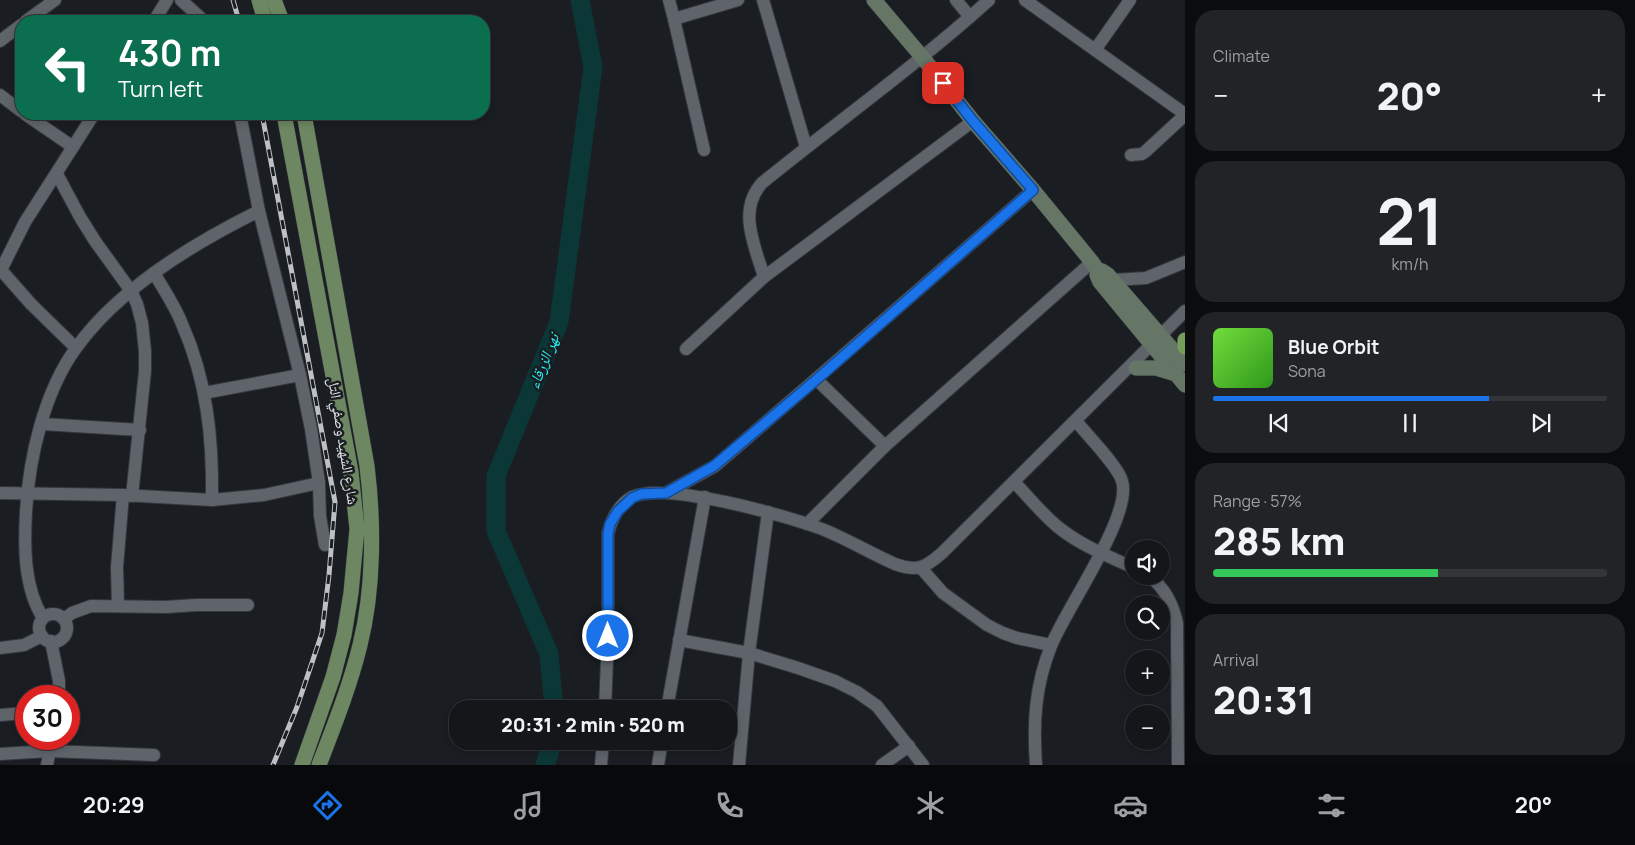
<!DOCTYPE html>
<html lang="en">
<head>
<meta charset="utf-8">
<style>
	body { margin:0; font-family:Manrope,"Noto Naskh Arabic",sans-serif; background:#212327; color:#f1f3f6; height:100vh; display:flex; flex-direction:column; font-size:19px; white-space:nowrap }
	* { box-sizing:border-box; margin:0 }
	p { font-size:16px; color:#9d9fa2 }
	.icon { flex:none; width:28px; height:28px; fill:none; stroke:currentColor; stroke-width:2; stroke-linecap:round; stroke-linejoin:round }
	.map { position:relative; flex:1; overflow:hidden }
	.panel { display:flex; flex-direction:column; gap:10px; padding:10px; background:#0b0c0e; width:450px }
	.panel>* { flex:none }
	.banner { position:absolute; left:15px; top:15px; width:475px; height:105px; border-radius:20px; box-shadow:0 2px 8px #0003,0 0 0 1px #333539; background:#0b6e4f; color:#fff; overflow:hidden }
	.fabs { position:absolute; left:1125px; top:540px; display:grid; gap:10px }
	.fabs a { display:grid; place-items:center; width:45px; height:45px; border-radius:50%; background:#14161a; box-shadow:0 2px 8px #0003,0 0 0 1px #333539; font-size:25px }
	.speed { position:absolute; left:15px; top:685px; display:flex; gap:10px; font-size:25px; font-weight:700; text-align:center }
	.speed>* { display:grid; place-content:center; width:65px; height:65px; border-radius:50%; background:#14161a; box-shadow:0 2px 8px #0003,0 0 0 1px #333539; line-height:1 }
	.speed .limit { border:8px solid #d22; background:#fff; color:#111 }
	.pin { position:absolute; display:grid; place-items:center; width:42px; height:42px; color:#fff; margin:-21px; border-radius:10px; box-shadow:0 2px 8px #0006 }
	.me { position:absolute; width:55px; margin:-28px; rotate:0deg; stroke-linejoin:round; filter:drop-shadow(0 0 4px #0008) }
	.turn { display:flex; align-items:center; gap:18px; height:105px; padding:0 20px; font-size:22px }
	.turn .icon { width:65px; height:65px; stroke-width:2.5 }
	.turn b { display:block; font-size:35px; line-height:42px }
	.big { font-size:38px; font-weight:800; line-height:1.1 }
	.panel .widget { flex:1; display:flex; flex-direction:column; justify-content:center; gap:8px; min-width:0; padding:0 18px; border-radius:20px; background:#212327 }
	.panel .dial { align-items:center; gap:0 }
	.dial b { font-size:65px; line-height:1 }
	.song { display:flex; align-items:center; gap:15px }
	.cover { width:60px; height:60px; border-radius:8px; background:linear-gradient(135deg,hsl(100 70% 55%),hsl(110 70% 35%)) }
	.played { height:5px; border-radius:2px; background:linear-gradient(90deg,#1a73e8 70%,#333539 70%) }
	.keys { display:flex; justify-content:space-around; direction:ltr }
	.heat { display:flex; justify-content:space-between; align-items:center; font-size:28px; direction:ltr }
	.charge { height:8px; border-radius:4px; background:linear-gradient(90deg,#34c759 57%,#333539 0) }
	.trip { position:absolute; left:449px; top:700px; width:288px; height:50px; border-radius:20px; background:#14161a; box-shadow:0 2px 8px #0003,0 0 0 1px #333539; font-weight:800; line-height:50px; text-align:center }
	.menu { display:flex; height:80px; justify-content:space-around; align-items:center; background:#08090a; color:#9d9fa2 }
	.menu .icon { width:35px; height:35px }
	.menu .active { color:#1a73e8 }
	.menu b { font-size:22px; color:#f1f3f6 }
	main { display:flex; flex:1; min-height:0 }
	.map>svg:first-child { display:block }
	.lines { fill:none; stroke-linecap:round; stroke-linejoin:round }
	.river { stroke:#0c3737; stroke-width:19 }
	.street-casing { stroke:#35383c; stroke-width:14 }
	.secondary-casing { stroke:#35383c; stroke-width:16 }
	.primary-casing { stroke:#35383c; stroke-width:16 }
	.highway-casing { stroke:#35383c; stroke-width:16 }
	.street { stroke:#5f646b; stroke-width:12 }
	.secondary { stroke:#657566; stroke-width:15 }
	.primary { stroke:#6c8761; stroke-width:15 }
	.highway { stroke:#749e5a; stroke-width:15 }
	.rail-casing { stroke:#bdc0c4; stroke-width:5 }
	.rail { stroke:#1a1e23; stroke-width:3; stroke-dasharray:9; stroke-linecap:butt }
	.route-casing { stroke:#114b97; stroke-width:12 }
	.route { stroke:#1a73e8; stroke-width:9 }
	.labels { text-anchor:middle; stroke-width:5; stroke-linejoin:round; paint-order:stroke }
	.street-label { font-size:15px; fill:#dfe2e5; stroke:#1a1e23 }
	.water-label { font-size:16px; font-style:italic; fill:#26f0f1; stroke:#1a1e23 }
</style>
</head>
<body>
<main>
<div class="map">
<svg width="1185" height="765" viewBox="0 0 1185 765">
	<rect width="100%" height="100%" fill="#1a1e23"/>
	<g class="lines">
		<!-- river -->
		<g class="river">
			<path d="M 554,709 L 549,654 L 496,531 L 496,476 L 559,322 L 593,67 L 580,0"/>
			<path d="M 545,765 L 553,741"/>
		</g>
		<!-- street casing -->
		<g class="street-casing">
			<g id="street">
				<path d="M 181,0 L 204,21"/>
				<path d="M 669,0 L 674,19 L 704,150"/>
				<path d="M 763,0 L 806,147"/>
				<path d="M 956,0 L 970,17"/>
				<path d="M 1025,0 L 1185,114"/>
				<path d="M 674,19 L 738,0"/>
				<path d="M 26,21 L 55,0"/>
				<path d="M 154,21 L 167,0"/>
				<path d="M 0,41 L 21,25"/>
				<path d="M 1095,50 L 1130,0"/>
				<path d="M 0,95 L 21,111"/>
				<path d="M 25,114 L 73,147"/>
				<path d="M 240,114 L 259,211 L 300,375 L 311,429 L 319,483 L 320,516 L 325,545"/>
				<path d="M 1131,155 L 1142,154 L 1146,151 L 1185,115"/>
				<path d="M 57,174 L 80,217 L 95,241 L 131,291 L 137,304 L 142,323 L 145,351 L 145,371 L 132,496"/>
				<path d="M 1,270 L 31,304 L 76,348"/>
				<path d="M 0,272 L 25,222 L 94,114"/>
				<path d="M 154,273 C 164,290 175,306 182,324 C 207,380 213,439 212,500"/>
				<path d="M 764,277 C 755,246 737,211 762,183 C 837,122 917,65 989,0"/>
				<path d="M 1113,280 L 1146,278 L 1185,262"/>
				<path d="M 686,349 L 764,277 L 973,121"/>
				<path d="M 816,379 L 885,446"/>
				<path d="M 204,393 L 300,375"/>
				<path d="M 42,424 L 140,430"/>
				<path d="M 1014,482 C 1029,497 1042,514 1058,527 C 1080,545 1108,556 1134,568"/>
				<path d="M 0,493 L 123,495"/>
				<path d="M 666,493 L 715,466 L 816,379 L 1033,190"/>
				<path d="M 807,524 L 885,446 L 1092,262"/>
				<path d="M 921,568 L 943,593 L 987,625 L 1003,633 L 1017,638 L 1051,645"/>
				<path d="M 1149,576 C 1165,588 1173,604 1177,623 L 1178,765"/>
				<path d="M 118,606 L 117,567 L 123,495 L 212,500 L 264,495 L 319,483"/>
				<circle cx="53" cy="628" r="14"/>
				<path d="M 43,618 C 24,588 24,547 26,512 C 29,458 44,392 76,348 C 119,288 194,243 259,211"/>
				<path d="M 64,619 L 72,613 L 91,606 L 166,607 L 196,605 L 248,605"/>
				<path d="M 679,640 L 749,653 L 798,668 L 835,681 L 857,692 L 877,706 L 923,765"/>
				<path d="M 51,641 L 59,681 L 59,696"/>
				<path d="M 0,648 L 24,645 L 42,636"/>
				<path d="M 605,709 L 608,636 L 608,534 C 611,520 619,504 632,497 C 665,481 787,516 822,529 C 847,539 870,553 895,564 C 917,572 925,568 942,553 L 1185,311"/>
				<path d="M 667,709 L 705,497"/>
				<path d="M 0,715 L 26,713"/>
				<path d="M 0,754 L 49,751 L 154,755"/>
				<path d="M 47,765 L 52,739"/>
				<path d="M 601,765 L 603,741"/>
				<path d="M 658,765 L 662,741"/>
				<path d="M 739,765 L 749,653 L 768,512"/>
				<path d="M 882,765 L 909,746"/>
				<path d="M 1036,765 C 1033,722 1035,686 1051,646 C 1065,610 1133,515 1122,481 C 1118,466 1087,435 1076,421"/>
			</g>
		</g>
		<!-- secondary casing -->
		<g class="secondary-casing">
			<g id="secondary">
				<path d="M 874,0 L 923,58 L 973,121 L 1033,190 L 1092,262 L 1098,271 L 1097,275 L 1100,282 L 1185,385"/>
				<path d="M 1098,271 L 1102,271 L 1108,275 L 1185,364"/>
				<path d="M 1136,368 L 1156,368 L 1176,374"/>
			</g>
		</g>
		<!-- primary casing -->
		<g class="primary-casing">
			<g id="primary">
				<path d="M 259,0 L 265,21"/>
				<path d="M 274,0 L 282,21"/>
				<path d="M 284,114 L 351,472 L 357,529 L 351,593 L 344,635 L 333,677 L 302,765"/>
				<path d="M 304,114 L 367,466 C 374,523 374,589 360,645 C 350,686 334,726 319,765"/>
			</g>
		</g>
		<!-- highway casing -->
		<g class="highway-casing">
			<path id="highway" d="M 1185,340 L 1185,347"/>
		</g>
		<!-- street -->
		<use href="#street" class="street"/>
		<!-- secondary -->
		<use href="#secondary" class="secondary"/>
		<!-- primary -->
		<use href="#primary" class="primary"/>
		<!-- highway -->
		<use href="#highway" class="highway"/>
		<!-- rail casing -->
		<g class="rail-casing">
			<g id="rail">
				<path d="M 233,0 L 239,21"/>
				<path d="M 262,114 L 335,502 L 329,575 L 322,633 L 297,707 L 273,765"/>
			</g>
		</g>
		<!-- rail -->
		<use href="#rail" class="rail"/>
	</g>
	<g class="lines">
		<!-- route casing -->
		<g class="route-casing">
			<path id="route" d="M 608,636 L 608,534 L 610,524 L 618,511 L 632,498 L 641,494 L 666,493 L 714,466 L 816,380 L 1033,190 L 973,121 L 943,83"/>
		</g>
		<!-- route -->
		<use href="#route" class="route"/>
	</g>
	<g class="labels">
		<!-- street labels -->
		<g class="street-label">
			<text transform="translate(343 441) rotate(81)" y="5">شارع الشهيد وصفي التل</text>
		</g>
		<!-- water labels -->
		<g class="water-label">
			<text transform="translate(543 361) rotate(-68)" y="6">نهر الزرقاء</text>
		</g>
	</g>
</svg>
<div class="fabs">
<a><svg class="icon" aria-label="sound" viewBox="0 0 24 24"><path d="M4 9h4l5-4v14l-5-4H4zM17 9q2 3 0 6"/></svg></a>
<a><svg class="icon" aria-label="search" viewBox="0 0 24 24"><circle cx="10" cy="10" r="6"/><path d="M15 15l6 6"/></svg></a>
<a>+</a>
<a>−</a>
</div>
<div class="speed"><div class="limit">30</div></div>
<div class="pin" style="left:943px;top:83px;background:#d93025"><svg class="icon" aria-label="arrive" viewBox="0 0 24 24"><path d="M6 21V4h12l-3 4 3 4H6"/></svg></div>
<svg class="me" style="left:608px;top:636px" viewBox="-20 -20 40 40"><circle r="17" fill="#1a73e8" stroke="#fff" stroke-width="3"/><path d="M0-11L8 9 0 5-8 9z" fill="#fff"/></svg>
<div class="trip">20:31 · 2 min · 520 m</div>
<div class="banner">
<div class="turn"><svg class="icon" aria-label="left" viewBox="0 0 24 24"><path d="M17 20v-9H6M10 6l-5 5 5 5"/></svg><div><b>430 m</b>Turn left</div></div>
</div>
</div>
<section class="panel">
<div class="widget"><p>Climate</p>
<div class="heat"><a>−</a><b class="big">20°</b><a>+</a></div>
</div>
<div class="widget dial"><b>21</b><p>km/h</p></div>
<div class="widget">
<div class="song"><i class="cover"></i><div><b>Blue Orbit</b><p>Sona</p></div></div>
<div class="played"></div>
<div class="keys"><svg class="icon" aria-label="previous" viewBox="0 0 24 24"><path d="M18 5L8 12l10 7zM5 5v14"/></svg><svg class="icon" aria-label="pause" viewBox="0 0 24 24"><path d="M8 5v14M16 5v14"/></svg><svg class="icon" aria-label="next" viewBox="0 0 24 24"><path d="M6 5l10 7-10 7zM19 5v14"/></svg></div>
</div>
<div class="widget"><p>Range · 57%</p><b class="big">285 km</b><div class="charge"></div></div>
<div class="widget"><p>Arrival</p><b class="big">20:31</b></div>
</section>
</main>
<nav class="menu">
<b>20:29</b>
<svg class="icon active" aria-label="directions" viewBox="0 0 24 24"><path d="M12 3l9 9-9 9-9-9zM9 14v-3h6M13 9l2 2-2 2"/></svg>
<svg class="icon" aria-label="music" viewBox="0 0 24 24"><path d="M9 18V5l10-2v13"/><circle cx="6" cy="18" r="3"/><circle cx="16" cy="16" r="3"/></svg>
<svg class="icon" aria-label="phone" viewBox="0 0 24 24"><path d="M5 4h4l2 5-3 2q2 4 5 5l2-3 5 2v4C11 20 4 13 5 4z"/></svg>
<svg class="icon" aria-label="climate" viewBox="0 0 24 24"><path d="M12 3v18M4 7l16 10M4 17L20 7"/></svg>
<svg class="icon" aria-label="car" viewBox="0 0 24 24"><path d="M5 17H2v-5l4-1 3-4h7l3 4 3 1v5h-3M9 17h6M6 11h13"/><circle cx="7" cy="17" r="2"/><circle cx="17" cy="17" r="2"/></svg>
<svg class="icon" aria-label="filters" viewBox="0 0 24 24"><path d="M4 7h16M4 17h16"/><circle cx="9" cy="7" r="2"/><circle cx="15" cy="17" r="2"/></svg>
<b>20°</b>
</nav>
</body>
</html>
